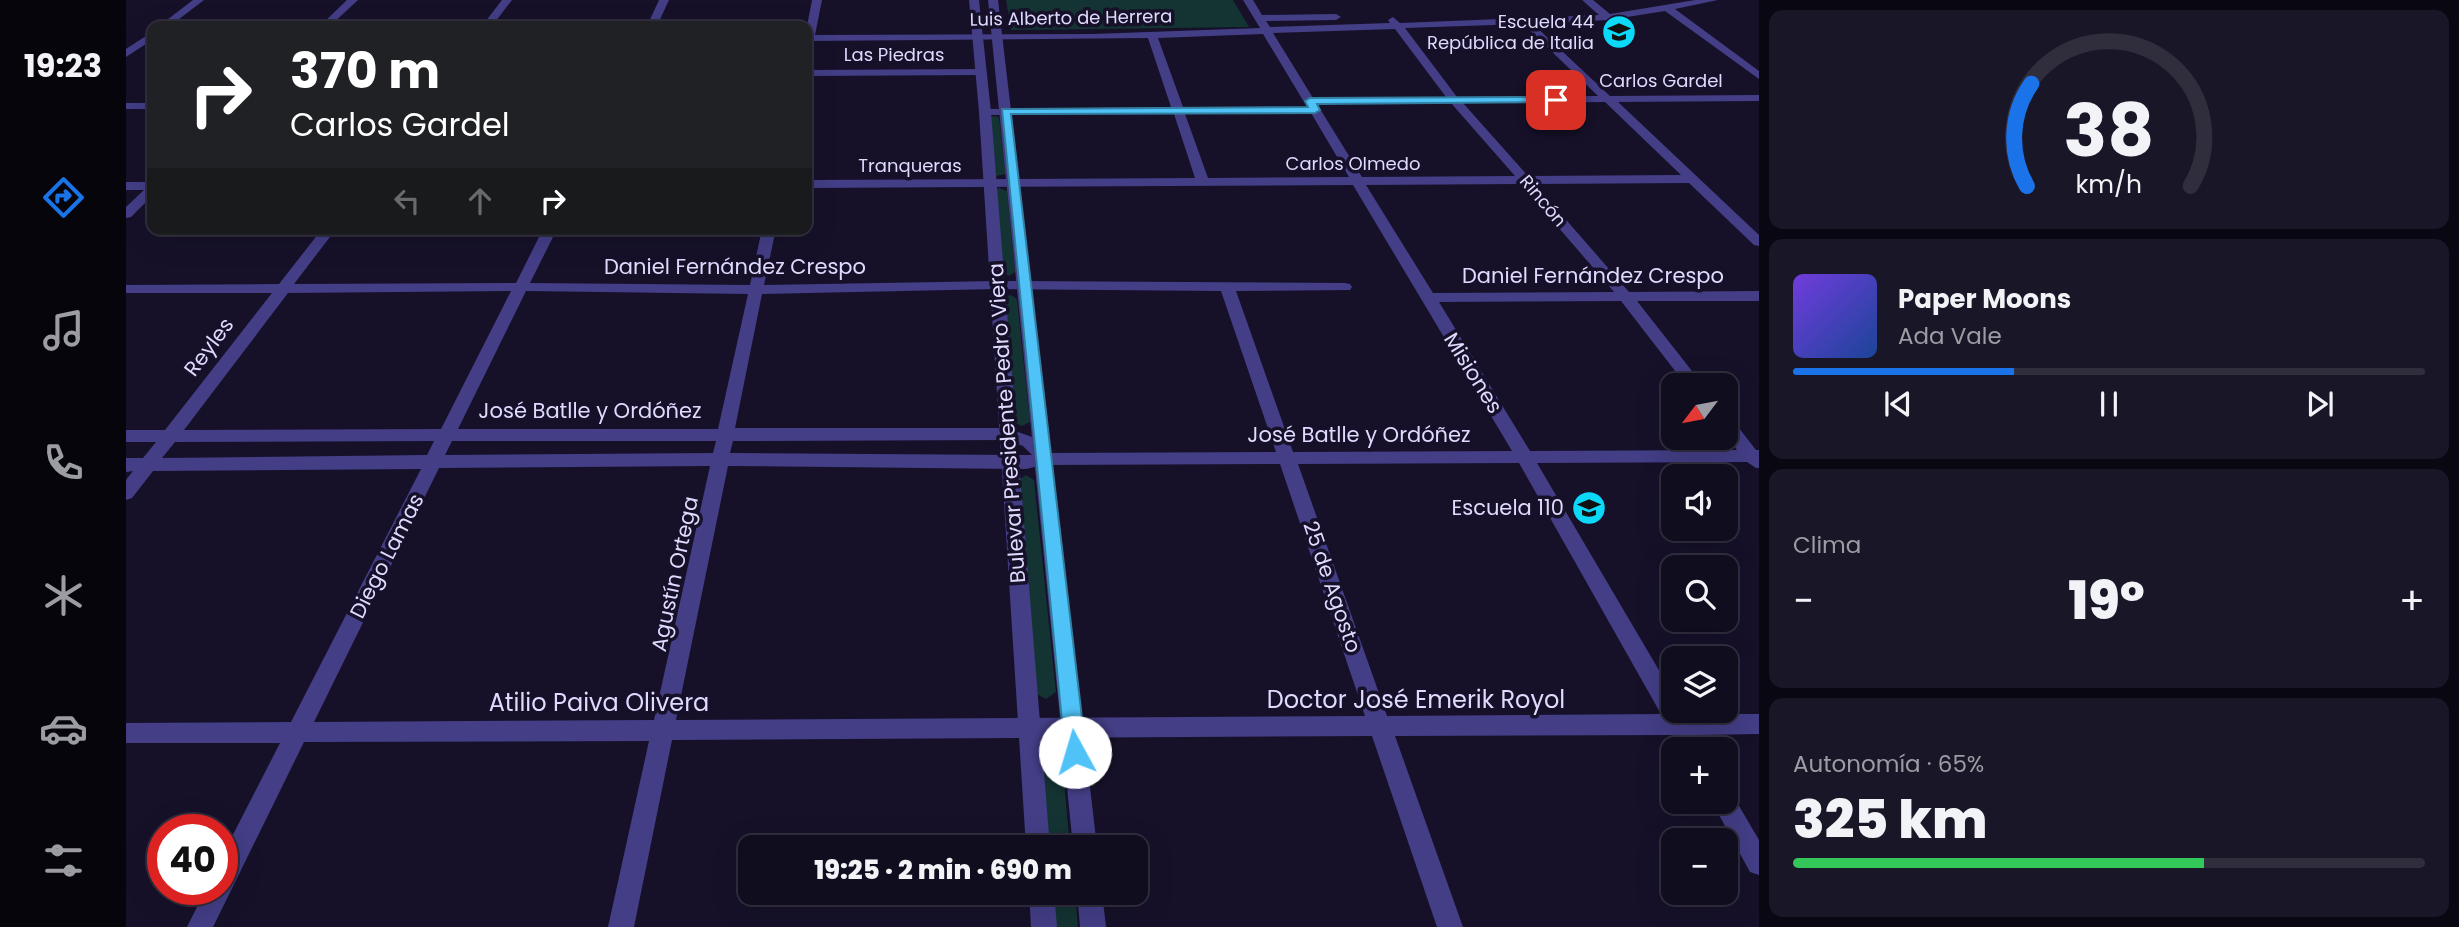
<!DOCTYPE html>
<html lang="es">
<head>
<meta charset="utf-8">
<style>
	body { margin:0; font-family:Poppins,sans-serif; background:#191628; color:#f1f3f6; height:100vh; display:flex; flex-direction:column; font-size:26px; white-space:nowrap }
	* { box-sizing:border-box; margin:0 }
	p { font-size:23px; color:#9c9ca4 }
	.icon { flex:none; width:38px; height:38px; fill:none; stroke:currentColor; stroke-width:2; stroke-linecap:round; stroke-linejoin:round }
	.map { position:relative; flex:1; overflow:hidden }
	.drawer { display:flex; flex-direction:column; gap:10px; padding:10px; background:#090711; width:700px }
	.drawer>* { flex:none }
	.banner { position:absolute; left:21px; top:21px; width:665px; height:214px; border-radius:14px; box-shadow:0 7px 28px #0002,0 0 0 2px #302d3d; background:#202124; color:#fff; overflow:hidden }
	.needle { width:46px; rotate:238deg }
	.controls { position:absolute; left:1535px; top:373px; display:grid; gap:14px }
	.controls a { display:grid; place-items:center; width:77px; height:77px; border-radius:14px; background:#100d1f; box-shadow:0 7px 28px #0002,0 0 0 2px #302d3d; font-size:35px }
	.speed { position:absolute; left:21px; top:814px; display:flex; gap:14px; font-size:35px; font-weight:700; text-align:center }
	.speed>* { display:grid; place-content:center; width:91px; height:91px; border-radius:50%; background:#100d1f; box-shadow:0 7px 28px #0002,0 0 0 2px #302d3d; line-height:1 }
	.speed .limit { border:10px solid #d22; background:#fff; color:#111 }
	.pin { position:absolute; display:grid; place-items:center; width:60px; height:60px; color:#fff; margin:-30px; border-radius:14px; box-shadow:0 4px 10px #0006 }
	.me { position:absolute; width:77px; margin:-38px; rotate:354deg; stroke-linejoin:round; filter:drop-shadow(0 0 5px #0008) }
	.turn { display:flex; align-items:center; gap:24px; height:147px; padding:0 28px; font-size:32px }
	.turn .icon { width:91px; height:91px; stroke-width:2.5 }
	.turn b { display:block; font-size:49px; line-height:60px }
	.lanes { display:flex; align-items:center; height:66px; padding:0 28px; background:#0003; justify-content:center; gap:35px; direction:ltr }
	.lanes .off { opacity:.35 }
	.big { font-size:52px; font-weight:800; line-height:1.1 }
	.drawer .widget { flex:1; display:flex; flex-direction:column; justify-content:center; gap:10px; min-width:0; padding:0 24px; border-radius:14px; background:#191628 }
	.drawer .dial { align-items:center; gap:0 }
	.dial svg { height:182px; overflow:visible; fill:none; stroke:#302d3d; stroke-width:7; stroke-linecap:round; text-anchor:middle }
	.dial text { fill:#f1f3f6; stroke:none }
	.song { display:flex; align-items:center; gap:21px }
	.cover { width:84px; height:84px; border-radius:10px; background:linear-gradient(135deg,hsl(260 70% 55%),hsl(220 70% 35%)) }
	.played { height:7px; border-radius:4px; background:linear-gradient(90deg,#1a73e8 35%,#302d3d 35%) }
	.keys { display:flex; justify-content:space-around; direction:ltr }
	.heat { display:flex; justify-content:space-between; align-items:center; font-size:38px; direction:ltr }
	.charge { height:10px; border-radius:5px; background:linear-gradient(90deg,#34c759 65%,#302d3d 0) }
	.trip { position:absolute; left:612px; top:835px; width:410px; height:70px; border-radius:14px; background:#100d1f; box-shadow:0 7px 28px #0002,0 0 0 2px #302d3d; font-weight:800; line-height:70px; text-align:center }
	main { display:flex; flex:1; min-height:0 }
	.menu { display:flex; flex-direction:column; width:126px; justify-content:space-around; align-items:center; background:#06050c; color:#9c9ca4 }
	.menu .icon { width:49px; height:49px }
	.menu .current { color:#1a73e8 }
	.menu b { font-size:32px; color:#f1f3f6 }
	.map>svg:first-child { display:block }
	.green { fill:#143333 }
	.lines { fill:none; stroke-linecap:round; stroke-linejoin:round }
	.minor { fill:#433e86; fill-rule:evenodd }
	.tertiary { fill:#433e86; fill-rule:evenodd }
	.route { fill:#4fc3f7; stroke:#337fa1; stroke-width:2 }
	.labels { text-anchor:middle; stroke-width:7; stroke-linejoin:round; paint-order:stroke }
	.far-street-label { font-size:18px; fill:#dfdafe; stroke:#161129 }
	.far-poi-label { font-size:18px; fill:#dfdafe; stroke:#161129; text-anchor:end }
	.street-label { font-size:21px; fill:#dfdafe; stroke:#161129 }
	.poi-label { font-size:21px; fill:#dfdafe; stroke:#161129; text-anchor:end }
	.near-street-label { font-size:24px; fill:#dfdafe; stroke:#161129 }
</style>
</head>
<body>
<main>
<nav class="menu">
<b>19:23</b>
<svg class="icon current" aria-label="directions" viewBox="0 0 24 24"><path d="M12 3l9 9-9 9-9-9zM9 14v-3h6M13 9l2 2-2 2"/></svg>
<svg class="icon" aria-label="music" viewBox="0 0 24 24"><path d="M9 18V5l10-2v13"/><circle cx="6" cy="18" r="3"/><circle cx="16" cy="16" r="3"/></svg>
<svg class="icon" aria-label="phone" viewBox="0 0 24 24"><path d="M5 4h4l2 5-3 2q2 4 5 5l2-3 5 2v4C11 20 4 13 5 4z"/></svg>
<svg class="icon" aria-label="climate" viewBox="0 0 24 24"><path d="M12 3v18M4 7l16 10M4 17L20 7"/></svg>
<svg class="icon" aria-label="car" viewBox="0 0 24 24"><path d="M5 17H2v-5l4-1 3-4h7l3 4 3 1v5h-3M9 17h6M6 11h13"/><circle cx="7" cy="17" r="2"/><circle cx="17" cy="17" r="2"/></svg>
<svg class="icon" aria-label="filters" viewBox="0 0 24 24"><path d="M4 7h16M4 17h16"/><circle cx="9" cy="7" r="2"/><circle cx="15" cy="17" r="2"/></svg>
</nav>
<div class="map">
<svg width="1633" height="927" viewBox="0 0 1633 927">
	<rect width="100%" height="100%" fill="#161129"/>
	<!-- green -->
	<g class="green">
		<path d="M 880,0 L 1107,0 L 1123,27 L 885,30 Z"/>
		<path d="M 870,116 L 873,118 L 880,174 L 870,176 L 863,117 Z"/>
		<path d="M 873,188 L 881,191 L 889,272 L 883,276 L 876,273 L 870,189 Z"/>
		<path d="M 885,295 L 891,299 L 904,422 L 896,426 L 887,422 L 878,297 Z"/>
		<path d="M 900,475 L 908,480 L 930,692 L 920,699 L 909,693 L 893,480 Z"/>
		<path d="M 925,751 L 936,760 L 944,847 L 922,847 L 915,760 L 919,753 Z"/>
		<path d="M 926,893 L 949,893 L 952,927 L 929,927 Z"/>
	</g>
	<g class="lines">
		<!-- minor -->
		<g class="minor">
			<path d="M 67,0 L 78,0 L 44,26 L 33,26 Z"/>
			<path d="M 221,0 L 232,0 L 204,26 L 194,26 Z"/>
			<path d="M 376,0 L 386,0 L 366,26 L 356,26 Z"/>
			<path d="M 533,0 L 543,0 L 531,26 L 521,26 Z"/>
			<path d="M 686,0 L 696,0 L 689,35 L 967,34 L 1134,28 L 1117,0 L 1127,0 L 1136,15 L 1210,14 L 1215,17 L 1210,20 L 1140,21 L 1144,27 L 1264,23 L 1262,20 L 1267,17 L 1274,23 L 1473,15 L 1456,0 L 1467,0 L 1484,14 L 1569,0 L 1592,0 L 1549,9 L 1633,71 L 1633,79 L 1539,11 L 1482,20 L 1407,24 L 1484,96 L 1633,95 L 1633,101 L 1492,102 L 1633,235 L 1633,246 L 1628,245 L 1563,183 L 1409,184 L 1503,292 L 1633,291 L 1633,301 L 1511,301 L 1577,385 L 1560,385 L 1495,301 L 1313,302 L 1404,451 L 1611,450 L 1600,434 L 1600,417 L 1606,419 L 1630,450 L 1633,450 L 1633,468 L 1630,468 L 1621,462 L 1411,463 L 1547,694 L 1547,710 L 1557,710 L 1559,714 L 1633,714 L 1633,734 L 1571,735 L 1578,749 L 1555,749 L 1547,735 L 1269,736 L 1337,927 L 1311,927 L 1246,736 L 546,740 L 508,927 L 482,927 L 523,741 L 178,742 L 87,927 L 61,927 L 80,889 L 96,889 L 96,856 L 154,743 L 0,743 L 0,723 L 165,722 L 295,469 L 27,471 L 6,498 L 0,500 L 0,480 L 7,471 L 0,472 L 0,458 L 17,458 L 30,442 L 0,442 L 0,430 L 39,430 L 146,293 L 0,293 L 0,285 L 153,284 L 196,229 L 210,229 L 168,284 L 390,283 L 417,229 L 431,229 L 404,283 L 624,285 L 636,229 L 650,229 L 638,285 L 871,281 L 1219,283 L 1224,284 L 1226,287 L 1224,290 L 1110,291 L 1167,452 L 1386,451 L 1227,185 L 681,188 L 681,180 L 1069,178 L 1048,114 L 859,115 L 853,112 L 859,109 L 1045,107 L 1022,38 L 681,41 L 681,26 ZM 1397,24 L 1472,96 L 1331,97 L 1279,28 ZM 1269,29 L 1320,97 L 1187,98 L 1147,33 ZM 1137,34 L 1181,107 L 1057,107 L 1032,38 ZM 1479,102 L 1555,175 L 1402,176 L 1337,103 ZM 1325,103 L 1389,176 L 1236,177 L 1191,104 ZM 1185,113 L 1223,177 L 1082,178 L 1059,114 ZM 1395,184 L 1488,292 L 1307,293 L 1240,185 ZM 871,289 L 1095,291 L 1150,452 L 922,453 L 909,438 L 881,428 L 609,428 L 636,294 ZM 385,291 L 315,429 L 58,430 L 162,293 ZM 400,291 L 622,294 L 592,429 L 332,429 ZM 881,440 L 897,446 L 906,455 L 604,453 L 607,441 ZM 308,441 L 301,455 L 36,458 L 49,442 ZM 326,441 L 590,441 L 587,453 L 319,455 ZM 1393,463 L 1535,714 L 1261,716 L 1172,464 ZM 1154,464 L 1239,716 L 550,720 L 602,466 L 900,469 L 917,465 ZM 584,466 L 528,720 L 188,722 L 313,468 Z"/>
			<path d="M 26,32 L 26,40 L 0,57 L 0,49 Z"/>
			<path d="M 681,70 L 855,69 L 860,72 L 855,75 L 681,76 Z"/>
			<rect x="0" y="103" width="26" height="6"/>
			<path d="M 0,182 L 26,182 L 26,196 L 5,217 L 0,218 L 0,207 L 18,190 L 0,190 Z"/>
			<path d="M 1600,791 L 1606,794 L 1633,840 L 1633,875 L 1624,872 L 1586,802 L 1600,802 Z"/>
		</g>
		<!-- tertiary -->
		<g class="tertiary">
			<path d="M 843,0 L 853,0 L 865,112 L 924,847 L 900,847 L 853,112 Z"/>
			<path d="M 862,0 L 872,0 L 971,847 L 947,847 Z"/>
			<path d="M 903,892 L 928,892 L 931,927 L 905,927 Z"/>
			<path d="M 951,892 L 976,892 L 980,927 L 954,927 Z"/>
		</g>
	</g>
	<!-- route -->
	<path class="route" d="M 1430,97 L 1434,97 L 1434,102 L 1191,104 L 1194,110 L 1189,113 L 885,114 L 960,752 L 957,759 L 949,762 L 942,759 L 939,752 L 876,109 L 1182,107 L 1179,101 L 1184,98 Z"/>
	<!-- icons -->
	<defs>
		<g id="school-disc" transform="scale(1.75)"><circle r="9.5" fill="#0cd8f8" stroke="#161129"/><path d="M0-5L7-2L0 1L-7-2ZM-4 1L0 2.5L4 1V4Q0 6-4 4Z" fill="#111"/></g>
	</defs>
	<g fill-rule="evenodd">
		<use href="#school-disc" x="1493" y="32"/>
		<use href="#school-disc" x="1463" y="508"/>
	</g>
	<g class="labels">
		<!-- far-street labels -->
		<g class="far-street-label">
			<text transform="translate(945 18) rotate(-1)" y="6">Luis Alberto de Herrera</text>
			<text x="768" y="61">Las Piedras</text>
			<text x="1535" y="87">Carlos Gardel</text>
			<text x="1227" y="170">Carlos Olmedo</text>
			<text x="784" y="172">Tranqueras</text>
			<text transform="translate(1417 201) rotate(50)" y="6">Rincón</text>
		</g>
		<!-- far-poi labels -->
		<g class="far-poi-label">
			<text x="1468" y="28">Escuela 44<tspan x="1468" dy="21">República de Italia</tspan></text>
		</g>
		<!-- street labels -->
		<g class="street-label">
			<text x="609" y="274">Daniel Fernández Crespo</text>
			<text x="1467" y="283">Daniel Fernández Crespo</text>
			<text transform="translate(83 347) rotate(-53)" y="7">Reyles</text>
			<text transform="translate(1347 373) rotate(58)" y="7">Misiones</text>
			<text x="464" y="418">José Batlle y Ordóñez</text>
			<text transform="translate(881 423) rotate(-94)" y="7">Bulevar Presidente Pedro Viera</text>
			<text x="1233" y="442">José Batlle y Ordóñez</text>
			<text transform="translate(261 556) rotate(-63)" y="7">Diego Lamas</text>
			<text transform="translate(549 574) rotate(-78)" y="7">Agustín Ortega</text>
			<text transform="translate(1206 587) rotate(71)" y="7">25 de Agosto</text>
		</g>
		<!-- poi labels -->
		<g class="poi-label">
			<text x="1438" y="515">Escuela 110</text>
		</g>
		<!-- near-street labels -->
		<g class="near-street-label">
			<text x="1290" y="708">Doctor José Emerik Royol</text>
			<text x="473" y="711">Atilio Paiva Olivera</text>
		</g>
	</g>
</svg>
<div class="controls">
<a><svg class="needle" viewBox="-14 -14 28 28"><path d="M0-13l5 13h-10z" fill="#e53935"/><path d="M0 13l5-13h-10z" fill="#9c9ca4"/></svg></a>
<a><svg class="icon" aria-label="sound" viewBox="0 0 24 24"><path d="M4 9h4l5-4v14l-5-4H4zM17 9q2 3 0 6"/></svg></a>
<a><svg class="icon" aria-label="search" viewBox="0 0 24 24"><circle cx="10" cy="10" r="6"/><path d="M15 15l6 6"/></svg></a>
<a><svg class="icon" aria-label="layers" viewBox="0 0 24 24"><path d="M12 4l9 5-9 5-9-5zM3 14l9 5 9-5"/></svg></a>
<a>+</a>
<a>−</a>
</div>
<div class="speed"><div class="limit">40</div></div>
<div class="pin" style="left:1430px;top:100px;background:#d93025"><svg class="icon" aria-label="arrive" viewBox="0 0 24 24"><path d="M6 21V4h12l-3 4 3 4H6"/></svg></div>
<svg class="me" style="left:949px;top:752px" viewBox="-20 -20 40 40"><circle r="19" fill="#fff"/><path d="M0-13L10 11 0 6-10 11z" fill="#4fc3f7"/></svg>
<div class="trip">19:25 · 2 min · 690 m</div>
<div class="banner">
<div class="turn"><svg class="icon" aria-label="right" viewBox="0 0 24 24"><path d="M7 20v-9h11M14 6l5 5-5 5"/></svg><div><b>370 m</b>Carlos Gardel</div></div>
<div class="lanes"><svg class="icon off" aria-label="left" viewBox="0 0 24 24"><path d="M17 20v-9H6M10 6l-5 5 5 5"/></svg><svg class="icon off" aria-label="ahead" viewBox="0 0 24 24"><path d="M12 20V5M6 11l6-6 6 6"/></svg><svg class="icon" aria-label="right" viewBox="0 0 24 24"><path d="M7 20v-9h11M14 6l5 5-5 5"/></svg></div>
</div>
</div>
<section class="drawer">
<div class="widget dial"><svg viewBox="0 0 100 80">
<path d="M14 69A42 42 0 1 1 86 69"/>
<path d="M14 69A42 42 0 0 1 16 24" stroke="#1a73e8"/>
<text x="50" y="56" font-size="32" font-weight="700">38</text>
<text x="50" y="72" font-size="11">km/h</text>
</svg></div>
<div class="widget">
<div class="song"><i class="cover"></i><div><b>Paper Moons</b><p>Ada Vale</p></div></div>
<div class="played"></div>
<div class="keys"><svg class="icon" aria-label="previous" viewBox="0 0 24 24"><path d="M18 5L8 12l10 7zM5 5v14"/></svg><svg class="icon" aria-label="pause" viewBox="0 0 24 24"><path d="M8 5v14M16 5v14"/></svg><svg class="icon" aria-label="next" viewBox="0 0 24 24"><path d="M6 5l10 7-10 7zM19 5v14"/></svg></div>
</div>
<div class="widget"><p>Clima</p>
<div class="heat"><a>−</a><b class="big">19°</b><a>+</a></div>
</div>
<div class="widget"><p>Autonomía · 65%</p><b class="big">325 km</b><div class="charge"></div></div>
</section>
</main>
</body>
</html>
